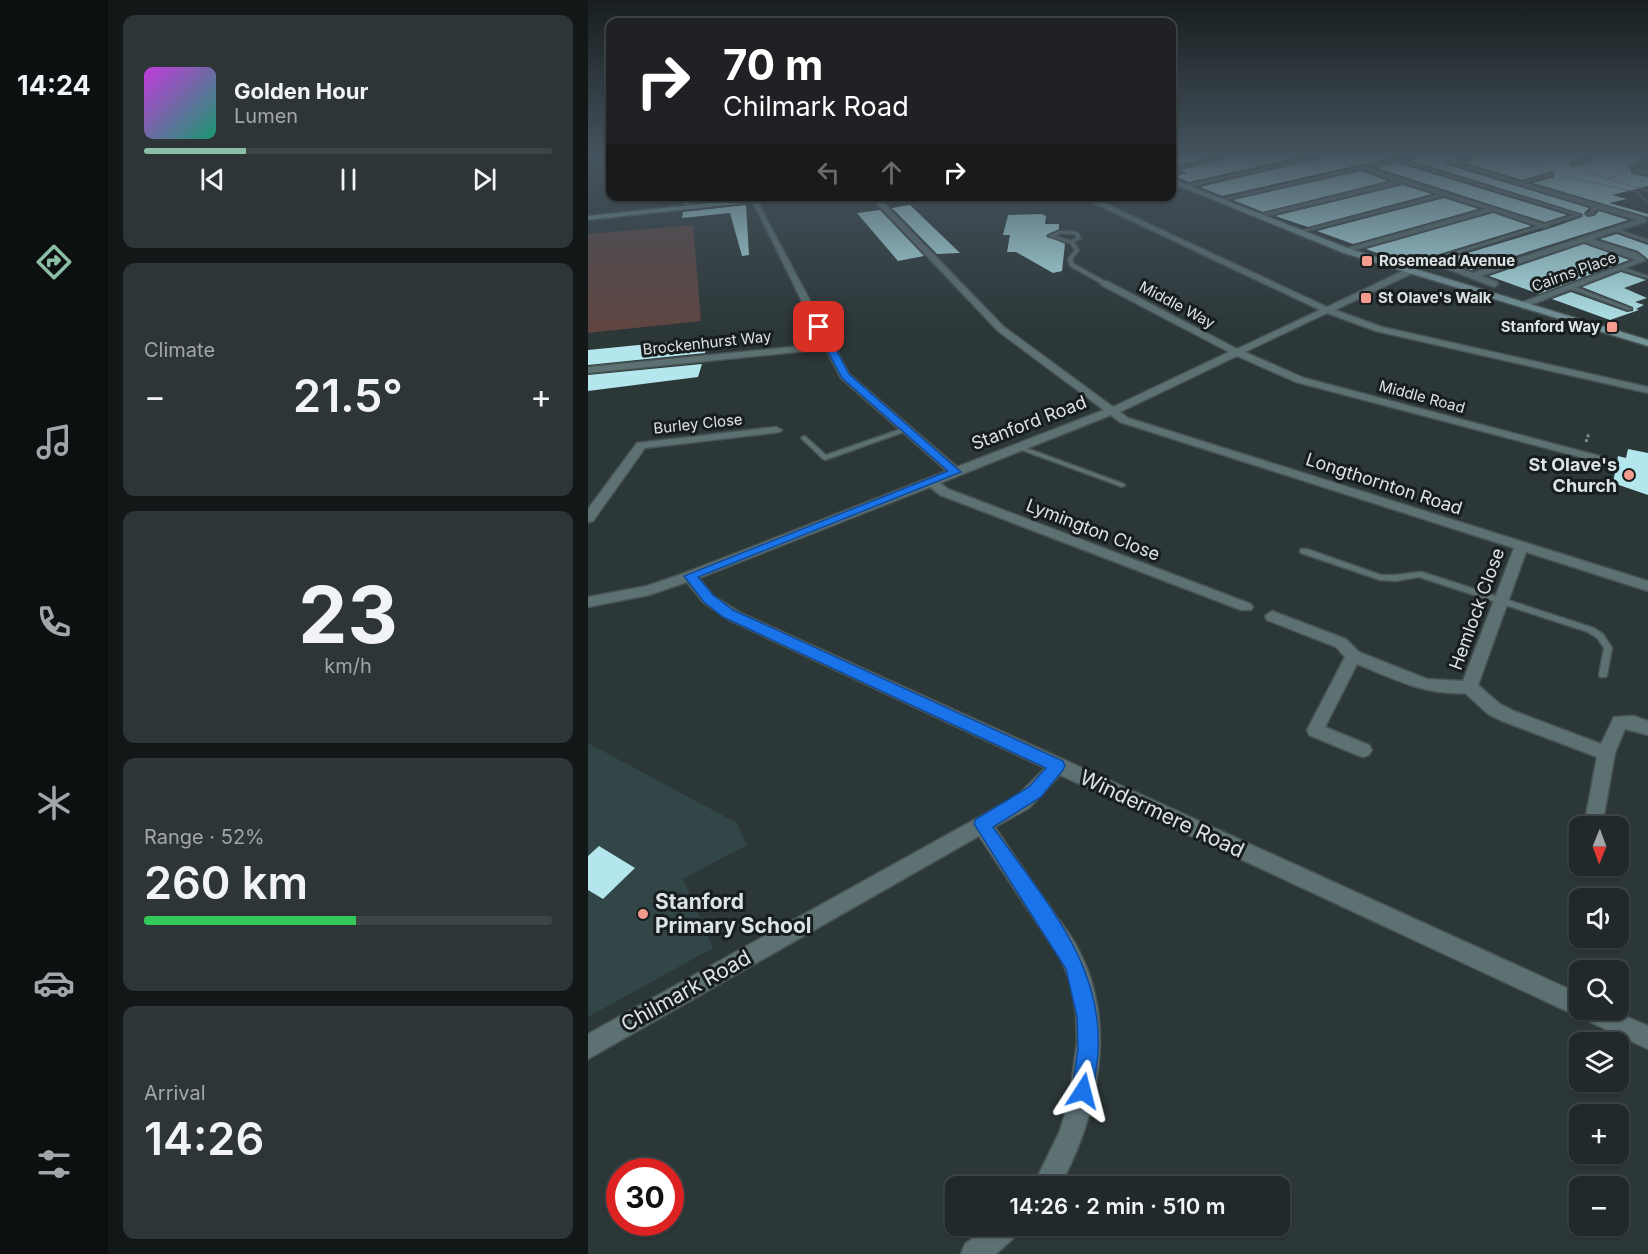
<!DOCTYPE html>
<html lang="en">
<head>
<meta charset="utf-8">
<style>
	body { margin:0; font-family:Inter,sans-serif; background:#2d3536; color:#f1f3f6; height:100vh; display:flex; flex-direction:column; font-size:22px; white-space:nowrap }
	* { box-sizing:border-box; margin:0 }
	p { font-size:20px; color:#a2a6a8 }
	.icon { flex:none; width:33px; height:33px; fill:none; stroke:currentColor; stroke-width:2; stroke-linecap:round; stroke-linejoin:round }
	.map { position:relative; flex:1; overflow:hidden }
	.panel { display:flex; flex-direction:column; gap:15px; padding:15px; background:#121717; width:480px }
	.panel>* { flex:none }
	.banner { position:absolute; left:18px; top:18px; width:570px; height:183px; border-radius:12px; box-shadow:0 2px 4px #0004,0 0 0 2px #3e4547; background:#202124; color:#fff; overflow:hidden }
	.needle { width:39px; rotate:181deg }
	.fabs { position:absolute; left:981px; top:816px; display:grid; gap:12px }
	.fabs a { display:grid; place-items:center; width:60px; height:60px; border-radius:12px; background:#21292a; box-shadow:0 2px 4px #0004,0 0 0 2px #3e4547; font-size:30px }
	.speed { position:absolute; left:18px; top:1158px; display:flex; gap:12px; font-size:30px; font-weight:700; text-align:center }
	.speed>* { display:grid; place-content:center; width:78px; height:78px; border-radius:50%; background:#21292a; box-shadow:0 2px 4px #0004,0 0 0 2px #3e4547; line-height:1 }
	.speed .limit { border:9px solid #d22; background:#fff; color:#111 }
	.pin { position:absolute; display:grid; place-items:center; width:51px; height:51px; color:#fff; margin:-26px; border-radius:12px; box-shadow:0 3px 9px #0006 }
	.me { position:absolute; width:66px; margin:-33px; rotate:9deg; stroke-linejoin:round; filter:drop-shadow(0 0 4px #0008) }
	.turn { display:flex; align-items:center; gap:21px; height:126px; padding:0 18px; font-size:27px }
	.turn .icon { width:78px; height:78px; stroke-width:2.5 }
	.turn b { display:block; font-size:42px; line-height:51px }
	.lanes { display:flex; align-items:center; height:57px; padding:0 18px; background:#0003; justify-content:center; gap:30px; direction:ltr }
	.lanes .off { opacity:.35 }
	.big { font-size:45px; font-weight:600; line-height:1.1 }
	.panel .card { flex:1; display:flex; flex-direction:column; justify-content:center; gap:9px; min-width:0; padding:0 21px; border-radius:12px; background:#2d3536 }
	.panel .dial { align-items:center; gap:0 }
	.dial b { font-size:78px; line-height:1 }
	.song { display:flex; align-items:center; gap:18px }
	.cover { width:72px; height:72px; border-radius:9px; background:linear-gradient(135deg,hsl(290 70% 55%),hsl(160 70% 35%)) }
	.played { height:6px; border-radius:3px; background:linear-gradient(90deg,#8abfa5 25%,#3e4547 25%) }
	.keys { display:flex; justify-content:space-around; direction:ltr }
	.heat { display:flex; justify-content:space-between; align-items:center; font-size:33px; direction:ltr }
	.charge { height:9px; border-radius:4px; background:linear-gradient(90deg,#34c759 52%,#3e4547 0) }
	.trip { position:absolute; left:357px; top:1176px; width:345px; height:60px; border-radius:12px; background:#21292a; box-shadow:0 2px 4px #0004,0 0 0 2px #3e4547; font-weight:600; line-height:60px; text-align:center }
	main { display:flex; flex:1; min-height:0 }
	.menu { display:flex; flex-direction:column; width:108px; justify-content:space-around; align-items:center; background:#0d1011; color:#a2a6a8 }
	.menu .icon { width:42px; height:42px }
	.menu .on { color:#8abfa5 }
	.menu b { font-size:27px; color:#f1f3f6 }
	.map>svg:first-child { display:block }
	.built { fill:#324547 }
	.green { fill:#5f4541 }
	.building { fill:#b3e7ed }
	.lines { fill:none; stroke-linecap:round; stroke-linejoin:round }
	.lane-casing { stroke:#485354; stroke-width:3 }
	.street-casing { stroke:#485354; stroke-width:3 }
	.secondary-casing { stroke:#485354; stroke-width:3 }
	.path-far1 { stroke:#80898a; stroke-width:1.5; stroke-dasharray:2 1.5; stroke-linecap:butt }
	.path { stroke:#80898a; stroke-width:3; stroke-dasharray:3 2; stroke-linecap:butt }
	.lane { fill:#5d7173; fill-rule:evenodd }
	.street { fill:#5d7173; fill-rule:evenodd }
	.secondary { fill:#729296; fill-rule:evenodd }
	.route { fill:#1a73e8; stroke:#114b97; stroke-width:1.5 }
	.poi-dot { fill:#f59c90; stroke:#181d1e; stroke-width:2 }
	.labels { text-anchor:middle; stroke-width:6; stroke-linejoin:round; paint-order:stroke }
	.far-poi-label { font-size:15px; font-weight:bold; fill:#dce3e4; stroke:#181d1e; text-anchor:start }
	.far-street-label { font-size:15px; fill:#dce3e4; stroke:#181d1e }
	.street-label { font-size:18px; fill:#dce3e4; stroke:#181d1e }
	.poi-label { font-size:18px; font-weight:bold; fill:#dce3e4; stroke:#181d1e; text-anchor:end }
	.near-street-label { font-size:21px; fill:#dce3e4; stroke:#181d1e }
	.near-poi-label { font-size:21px; font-weight:bold; fill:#dce3e4; stroke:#181d1e; text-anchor:start }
</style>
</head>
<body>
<main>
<nav class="menu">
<b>14:24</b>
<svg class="icon on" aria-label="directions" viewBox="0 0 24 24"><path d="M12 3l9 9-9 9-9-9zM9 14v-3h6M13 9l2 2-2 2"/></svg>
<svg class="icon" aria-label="music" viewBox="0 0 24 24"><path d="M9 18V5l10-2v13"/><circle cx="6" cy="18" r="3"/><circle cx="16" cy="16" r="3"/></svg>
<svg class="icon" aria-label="phone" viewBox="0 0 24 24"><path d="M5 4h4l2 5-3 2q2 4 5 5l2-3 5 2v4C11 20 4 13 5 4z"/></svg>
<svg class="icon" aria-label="climate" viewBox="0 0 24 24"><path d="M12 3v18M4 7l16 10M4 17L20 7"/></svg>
<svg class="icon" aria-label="car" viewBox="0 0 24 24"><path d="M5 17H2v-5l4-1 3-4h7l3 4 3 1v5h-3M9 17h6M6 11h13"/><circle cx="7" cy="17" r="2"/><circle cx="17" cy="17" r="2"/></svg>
<svg class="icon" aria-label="filters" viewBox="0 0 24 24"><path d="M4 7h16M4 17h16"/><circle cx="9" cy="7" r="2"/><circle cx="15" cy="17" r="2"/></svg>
</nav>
<section class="panel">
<div class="card">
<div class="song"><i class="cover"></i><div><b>Golden Hour</b><p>Lumen</p></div></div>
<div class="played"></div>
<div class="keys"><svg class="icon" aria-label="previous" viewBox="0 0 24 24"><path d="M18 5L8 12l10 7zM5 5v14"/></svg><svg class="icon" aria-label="pause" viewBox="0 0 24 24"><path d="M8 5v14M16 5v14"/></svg><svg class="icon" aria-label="next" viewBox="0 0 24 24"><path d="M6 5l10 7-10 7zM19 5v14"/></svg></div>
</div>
<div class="card"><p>Climate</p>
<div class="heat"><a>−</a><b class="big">21.5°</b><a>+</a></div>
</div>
<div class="card dial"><b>23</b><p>km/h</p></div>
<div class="card"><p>Range · 52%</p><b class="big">260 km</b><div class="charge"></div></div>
<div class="card"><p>Arrival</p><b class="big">14:26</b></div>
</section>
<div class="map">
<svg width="1060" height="1254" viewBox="0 0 1060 1254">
	<rect width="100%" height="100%" fill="#2c3738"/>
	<!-- built -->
	<path class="built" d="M 0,743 L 149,823 L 159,845 L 95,879 L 125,948 L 0,1017 Z"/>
	<!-- green -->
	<path class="green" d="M 105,225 L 113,321 L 0,333 L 0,234 Z"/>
	<!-- building -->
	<g class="building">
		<path d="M 584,154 L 636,154 L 593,164 L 584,158 Z"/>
		<path d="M 657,154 L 725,154 L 601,182 L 587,176 L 600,173 L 592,170 Z"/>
		<path d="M 750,154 L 819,154 L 634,196 L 612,187 Z"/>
		<path d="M 838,154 L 879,154 L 858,161 L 857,164 L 1001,208 L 996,213 L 999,217 L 1006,216 L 1011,211 L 1040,220 L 883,270 L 856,260 L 963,228 L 994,217 L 995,214 L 822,160 Z"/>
		<path d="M 899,154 L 1004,154 L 982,162 L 981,165 L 985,167 L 1019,154 L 1043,154 L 1056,160 L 1038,167 L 1043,168 L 1043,173 L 1060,177 L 1060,186 L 1024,195 L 1039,199 L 1021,203 L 1060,214 L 1060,217 L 945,183 L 966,177 L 965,171 L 934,180 L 877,163 Z"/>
		<path d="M 810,163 L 979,215 L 957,222 L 789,168 Z"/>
		<path d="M 773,171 L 800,181 L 675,212 L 645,200 Z"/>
		<path d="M 815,185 L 844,194 L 720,227 L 687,216 Z"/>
		<path d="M 133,196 L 157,197 L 96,204 L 96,200 Z"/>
		<path d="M 856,198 L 890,209 L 765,244 L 729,231 Z"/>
		<path d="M 158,205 L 161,255 L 154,256 L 142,213 L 94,218 L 95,212 Z"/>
		<path d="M 322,205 L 372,253 L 349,254 L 304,208 Z"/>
		<path d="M 292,210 L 336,256 L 310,261 L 269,213 Z"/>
		<path d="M 905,213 L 943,226 L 819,264 L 778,249 Z"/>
		<path d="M 454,214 L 458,216 L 457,224 L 471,224 L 471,229 L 458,235 L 477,244 L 474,271 L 465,273 L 428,252 L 419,252 L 422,235 L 415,235 L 420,215 Z"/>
		<path d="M 1029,234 L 1060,245 L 1060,259 L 1050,251 L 1012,239 Z"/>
		<path d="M 996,244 L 1041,260 L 951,294 L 901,276 Z"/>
		<path d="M 1033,272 L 1058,280 L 1036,288 L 1059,298 L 1047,302 L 1056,305 L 1048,309 L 1051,310 L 1022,320 L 964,299 L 983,292 L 1039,312 L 1045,311 L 1045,307 L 994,287 Z"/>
		<path d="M 121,338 L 117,353 L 0,365 L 0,350 Z"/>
		<path d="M 114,364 L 110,377 L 0,391 L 0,375 Z"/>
		<path d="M 1040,449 L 1060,453 L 1060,495 L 1025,483 L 1030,456 L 1038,458 Z"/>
		<path d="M 11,846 L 47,868 L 15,899 L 0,890 L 0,856 Z"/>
	</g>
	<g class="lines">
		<!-- lane casing -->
		<g class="lane-casing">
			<g id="lane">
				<path d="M 648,154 L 655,154 L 584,170 L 584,168 Z"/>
				<path d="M 830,154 L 836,154 L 814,160 L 993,215 L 816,270 L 814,270 L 814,268 L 987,215 L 810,161 L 631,201 L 629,200 Z"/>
				<path d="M 1012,154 L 1017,154 L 986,165 L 983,164 Z"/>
				<path d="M 964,173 L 965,175 L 932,184 L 930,183 Z"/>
				<path d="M 858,193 L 859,195 L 711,233 L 709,232 Z"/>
				<path d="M 1014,205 L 1015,207 L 1006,211 L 1006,214 L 1000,215 L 998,214 L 1003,212 L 1003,209 Z"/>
				<path d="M 1026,228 L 1060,240 L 1060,242 L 1025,230 Z"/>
				<path d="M 471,231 L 489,232 L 493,238 L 485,242 L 491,250 L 484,259 L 486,264 L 518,282 L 518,284 L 514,284 L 482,266 L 480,259 L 487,250 L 482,243 L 460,236 ZM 472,233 L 487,234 L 489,238 L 483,241 L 466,236 Z"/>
				<path d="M 1036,268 L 1060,276 L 1060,278 L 1034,270 L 1034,268 Z"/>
				<path d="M 983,287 L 987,287 L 1044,309 L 1040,310 L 983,289 Z"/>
				<path d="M 319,427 L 322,429 L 321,430 L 237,460 L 235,459 L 213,438 L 216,436 L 218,437 L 238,455 Z"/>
				<path d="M 430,445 L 536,484 L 537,485 L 534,487 L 532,486 L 428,448 L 427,447 Z"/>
				<path d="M 713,549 L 719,549 L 793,575 L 808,575 L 831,572 L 834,572 L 1006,628 L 1015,634 L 1024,648 L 1019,675 L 1018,677 L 1012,677 L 1011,675 L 1016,648 L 1009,638 L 1000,632 L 831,577 L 808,581 L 792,580 L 713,553 L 712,551 Z"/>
			</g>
		</g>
		<!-- street casing -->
		<g class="street-casing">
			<g id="street">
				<path d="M 736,154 L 748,154 L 596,188 L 593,186 Z"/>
				<path d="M 887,154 L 897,154 L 869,163 L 1058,218 L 1058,222 L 1004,239 L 1049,253 L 1058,260 L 935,308 L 931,305 L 932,303 L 1048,260 L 996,242 L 893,276 L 909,282 L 910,284 L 906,287 L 849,265 L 848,263 L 852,261 L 885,273 L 1048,220 L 859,163 Z"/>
				<path d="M 1045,154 L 1060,155 L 1060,159 L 1046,155 Z"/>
				<path d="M 775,166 L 962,226 L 955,228 L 905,211 L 756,253 L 756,249 L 898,209 L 815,183 L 670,218 L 666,216 L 808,181 L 773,169 Z"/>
				<path d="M 1046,168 L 1060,171 L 1060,175 L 1044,171 Z"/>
				<path d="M 282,196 L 289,196 L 416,327 L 525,407 L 641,352 L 513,285 L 513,281 L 519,281 L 649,349 L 732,310 L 491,196 L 501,196 L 739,307 L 819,269 L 825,269 L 825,273 L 747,310 L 794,327 L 1060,387 L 1060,393 L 788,331 L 739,313 L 657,352 L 716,378 L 1019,458 L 1021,460 L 1015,464 L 1011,462 L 708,382 L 649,356 L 532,412 L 540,418 L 1060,581 L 1060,591 L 938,552 L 890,685 L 912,704 L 926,711 L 1013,744 L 1026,717 L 1046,716 L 1060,721 L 1060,735 L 1037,729 L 1027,753 L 1014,826 L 996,826 L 1009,757 L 914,721 L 900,714 L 877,693 C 836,695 806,679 769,664 L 737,727 L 781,745 L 784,750 L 781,755 L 775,757 L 769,755 L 721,735 L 719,730 L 757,657 L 748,647 L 679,620 L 677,616 L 684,611 L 758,639 L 771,652 L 839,679 L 875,681 L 926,548 L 532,422 L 523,415 L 352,483 L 360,489 L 663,604 L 665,607 L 663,610 L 653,610 L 352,495 L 342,487 L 111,578 L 125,596 L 153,613 L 992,994 L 992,1010 L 1023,1010 L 1060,1026 L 1060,1049 L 472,775 L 441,808 L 407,827 C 425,854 443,881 462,907 C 471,921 483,934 490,949 C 530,1024 510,1115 472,1186 L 445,1186 L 471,1133 L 480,1105 L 489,1043 L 488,1013 L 483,984 L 473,959 L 391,836 L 0,1059 L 0,1034 L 429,796 L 457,768 L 143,621 L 115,602 L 99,582 L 61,595 L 0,607 L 0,597 L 59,586 L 97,573 L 359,471 L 253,378 L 238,349 L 0,373 L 0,367 L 235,344 L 164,200 L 169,201 L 261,374 L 369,467 L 516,410 L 410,331 Z"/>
				<path d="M 188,427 L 194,430 L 192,432 L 57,448 L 5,521 L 0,522 L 0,509 L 49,443 Z"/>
				<path d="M 400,1226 L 433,1226 L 429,1235 L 408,1254 L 373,1254 L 377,1244 Z"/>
			</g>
		</g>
		<!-- secondary casing -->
		<g class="secondary-casing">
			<g id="secondary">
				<path d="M 584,179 L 762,249 L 1060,340 L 1060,346 L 756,253 L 584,183 Z"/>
				<path d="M 191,196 L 219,196 L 0,220 L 0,216 Z"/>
			</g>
		</g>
		<!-- path-far1 -->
		<g class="path-far1">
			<path d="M 914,154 L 947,167"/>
			<path d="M 935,154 L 959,163"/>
			<path d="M 999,172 L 1060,191"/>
			<path d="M 973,176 L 1049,192 L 1060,203"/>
			<path d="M 1019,179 L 1035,173"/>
		</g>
		<!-- path -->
		<path class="path" d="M 998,442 L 1001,433"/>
		<!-- lane -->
		<use href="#lane" class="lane"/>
		<!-- street -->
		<use href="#street" class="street"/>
		<!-- secondary -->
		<use href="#secondary" class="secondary"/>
	</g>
	<!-- sky -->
	<linearGradient id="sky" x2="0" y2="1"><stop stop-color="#181e1f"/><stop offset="0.47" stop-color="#45535e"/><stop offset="1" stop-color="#45535e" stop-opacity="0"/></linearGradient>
	<rect width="1060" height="330" fill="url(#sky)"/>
	<!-- route -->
	<path class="route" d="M 231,325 L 236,327 L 261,374 L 373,472 L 110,577 L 125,595 L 145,610 L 475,761 L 477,766 L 475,770 L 453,797 L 405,827 C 455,899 521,968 509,1063 C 507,1075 507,1087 502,1098 L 495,1102 L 487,1098 L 484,1091 L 490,1049 L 489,1017 L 478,969 L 386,824 L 388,819 L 441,787 L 458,768 L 135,617 L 116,602 L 96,576 L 360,471 L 254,378 L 227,327 Z"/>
	<!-- markers -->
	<g class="poi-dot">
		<rect x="773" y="255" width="12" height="12" rx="3"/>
		<rect x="772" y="292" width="12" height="12" rx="3"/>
		<rect x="1018" y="321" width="12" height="12" rx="3"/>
		<circle cx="1041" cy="475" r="6"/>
		<circle cx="55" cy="914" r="6"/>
	</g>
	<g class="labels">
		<!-- far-poi labels -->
		<g class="far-poi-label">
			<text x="791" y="266">Rosemead Avenue</text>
			<text x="790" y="303">St Olave's Walk</text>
			<text x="1012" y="332" text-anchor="end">Stanford Way</text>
		</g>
		<!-- far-street labels -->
		<g class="far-street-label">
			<text transform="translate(986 272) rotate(-20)" y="5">Cairns Place</text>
			<text transform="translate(589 305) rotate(28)" y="5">Middle Way</text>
			<text transform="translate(119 343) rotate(-6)" y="5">Brockenhurst Way</text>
			<text transform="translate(834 397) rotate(15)" y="5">Middle Road</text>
			<text transform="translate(110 424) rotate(-6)" y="5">Burley Close</text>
		</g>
		<!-- street labels -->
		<g class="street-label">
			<text transform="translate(441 423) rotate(-21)" y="6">Stanford Road</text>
			<text transform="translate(796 484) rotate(18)" y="6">Longthornton Road</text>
			<text transform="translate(505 530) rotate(21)" y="6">Lymington Close</text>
			<text transform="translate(889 609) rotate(-70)" y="6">Hemlock Close</text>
		</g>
		<!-- poi labels -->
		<g class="poi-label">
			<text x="1029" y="471">St Olave's<tspan x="1029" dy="21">Church</tspan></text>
		</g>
		<!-- near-street labels -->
		<g class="near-street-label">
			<text transform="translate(574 814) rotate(25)" y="7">Windermere Road</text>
			<text transform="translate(98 991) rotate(-29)" y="7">Chilmark Road</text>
		</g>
		<!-- near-poi labels -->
		<g class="near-poi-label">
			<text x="67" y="909">Stanford<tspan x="67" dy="24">Primary School</tspan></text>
		</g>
	</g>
</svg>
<div class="fabs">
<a><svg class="needle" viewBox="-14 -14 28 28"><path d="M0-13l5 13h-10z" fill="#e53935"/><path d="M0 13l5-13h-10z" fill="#a2a6a8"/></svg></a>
<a><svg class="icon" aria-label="sound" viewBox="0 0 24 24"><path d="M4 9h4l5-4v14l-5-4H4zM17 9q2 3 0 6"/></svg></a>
<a><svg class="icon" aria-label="search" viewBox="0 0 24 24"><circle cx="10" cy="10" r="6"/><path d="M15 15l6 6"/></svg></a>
<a><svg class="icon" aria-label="layers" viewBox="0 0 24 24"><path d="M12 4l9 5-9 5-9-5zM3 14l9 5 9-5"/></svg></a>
<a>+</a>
<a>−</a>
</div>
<div class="speed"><div class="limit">30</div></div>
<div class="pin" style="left:231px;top:327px;background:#d93025"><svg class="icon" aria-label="arrive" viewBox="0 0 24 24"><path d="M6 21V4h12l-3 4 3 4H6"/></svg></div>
<svg class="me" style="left:495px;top:1091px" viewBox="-20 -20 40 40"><path d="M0-17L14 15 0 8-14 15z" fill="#1a73e8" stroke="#fff" stroke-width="4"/></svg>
<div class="trip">14:26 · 2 min · 510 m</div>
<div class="banner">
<div class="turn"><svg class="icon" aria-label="right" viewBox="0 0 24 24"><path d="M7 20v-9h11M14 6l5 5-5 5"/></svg><div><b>70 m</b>Chilmark Road</div></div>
<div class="lanes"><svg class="icon off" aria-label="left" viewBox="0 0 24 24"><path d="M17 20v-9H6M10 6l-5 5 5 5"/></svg><svg class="icon off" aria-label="ahead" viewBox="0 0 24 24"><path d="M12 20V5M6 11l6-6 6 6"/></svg><svg class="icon" aria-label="right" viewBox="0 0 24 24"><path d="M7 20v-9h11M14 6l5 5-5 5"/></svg></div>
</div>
</div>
</main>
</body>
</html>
